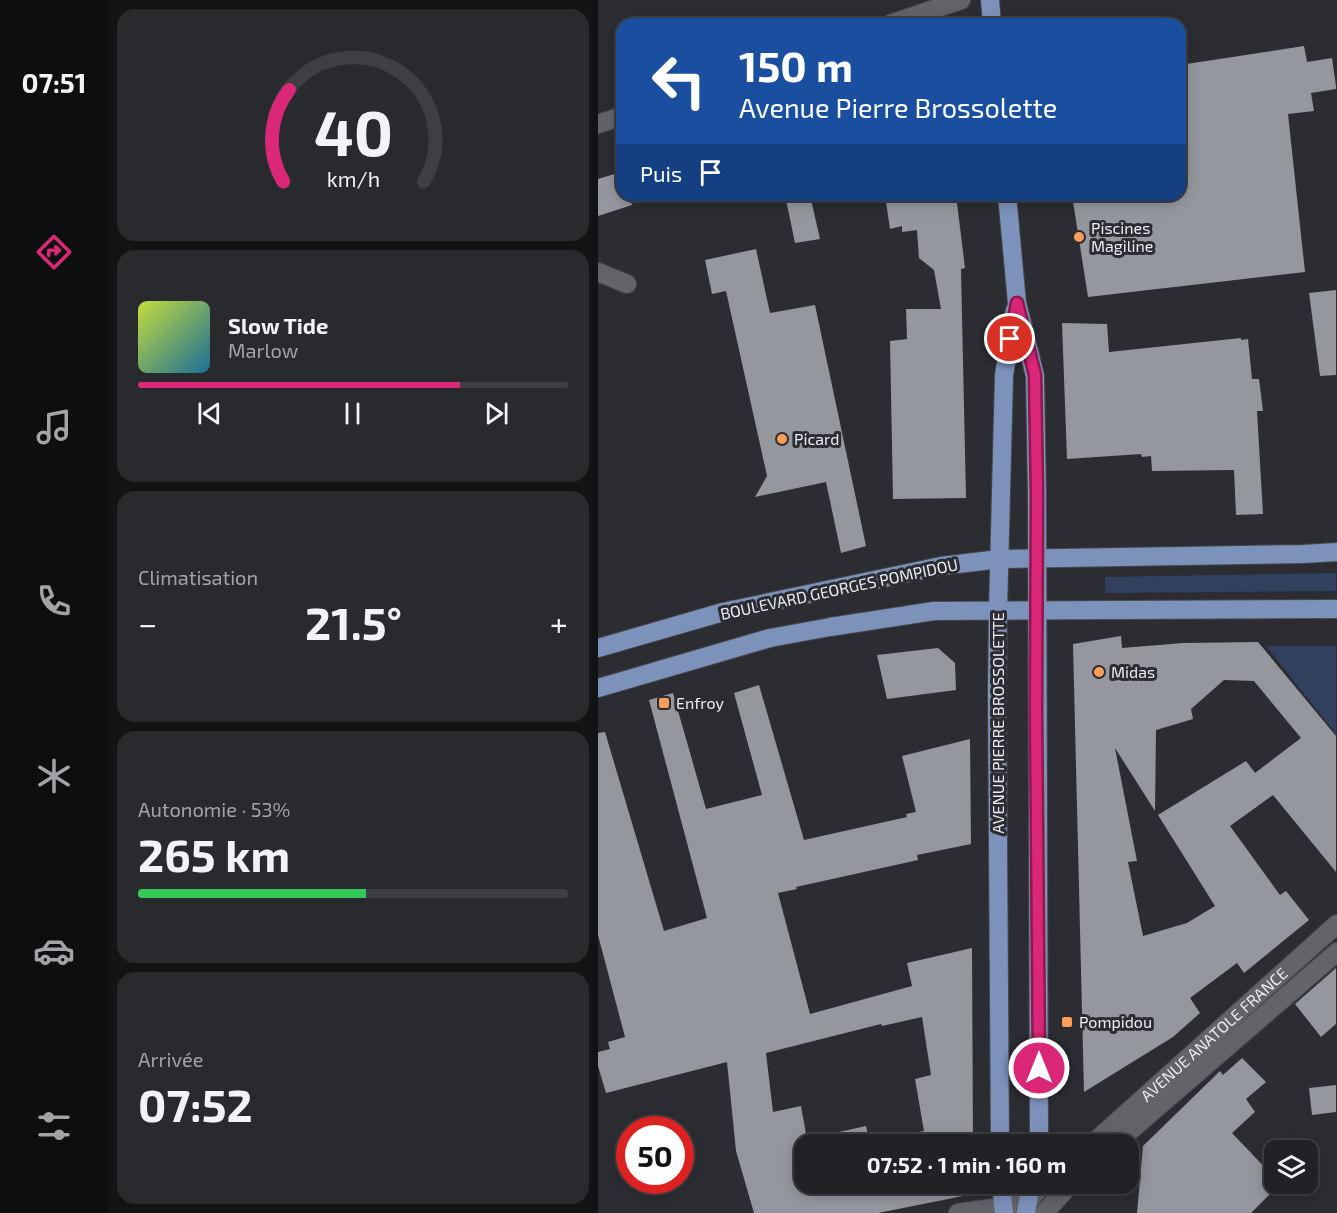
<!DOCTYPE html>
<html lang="fr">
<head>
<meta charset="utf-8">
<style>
	body { margin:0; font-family:"Exo 2",sans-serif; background:#282a2e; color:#f1f3f6; height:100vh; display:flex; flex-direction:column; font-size:22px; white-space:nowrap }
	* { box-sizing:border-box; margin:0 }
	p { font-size:20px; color:#a2a4a7 }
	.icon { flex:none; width:33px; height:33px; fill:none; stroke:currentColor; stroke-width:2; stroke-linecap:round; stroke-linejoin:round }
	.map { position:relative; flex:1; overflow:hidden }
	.details { display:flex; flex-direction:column; gap:9px; padding:9px; background:#121315; width:490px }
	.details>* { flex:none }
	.guide { position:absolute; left:18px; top:18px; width:570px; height:183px; border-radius:18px; box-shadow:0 3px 15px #0003,0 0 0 2px #3d3f43; background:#1a4fa0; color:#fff; overflow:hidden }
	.fabs { position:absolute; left:666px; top:1140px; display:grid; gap:12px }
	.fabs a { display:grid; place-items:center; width:54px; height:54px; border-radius:12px; background:#202226; box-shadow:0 3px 15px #0003,0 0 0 2px #3d3f43; font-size:30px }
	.speed { position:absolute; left:18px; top:1116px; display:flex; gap:12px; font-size:30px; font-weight:700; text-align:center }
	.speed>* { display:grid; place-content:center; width:78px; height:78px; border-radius:50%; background:#202226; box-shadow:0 3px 15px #0003,0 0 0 2px #3d3f43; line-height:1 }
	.speed .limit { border:9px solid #d22; background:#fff; color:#111 }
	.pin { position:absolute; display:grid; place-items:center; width:51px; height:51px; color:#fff; margin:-26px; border:3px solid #fff; border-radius:50%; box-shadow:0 2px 6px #0007 }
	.me { position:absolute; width:66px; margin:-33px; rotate:0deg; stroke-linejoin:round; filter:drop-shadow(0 0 4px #0008) }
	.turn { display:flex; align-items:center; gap:21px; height:126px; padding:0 24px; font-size:27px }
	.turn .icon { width:78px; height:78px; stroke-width:2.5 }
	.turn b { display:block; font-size:42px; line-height:51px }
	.then { display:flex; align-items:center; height:57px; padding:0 24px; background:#0003; gap:12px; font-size:22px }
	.big { font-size:45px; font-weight:700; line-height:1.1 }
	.details .tile { flex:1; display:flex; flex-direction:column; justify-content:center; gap:9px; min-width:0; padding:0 21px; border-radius:18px; background:#282a2e }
	.details .dial { align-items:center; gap:0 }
	.dial svg { height:156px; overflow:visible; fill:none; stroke:#3d3f43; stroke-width:7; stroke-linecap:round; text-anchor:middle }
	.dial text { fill:#f1f3f6; stroke:none }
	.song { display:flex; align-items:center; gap:18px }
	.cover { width:72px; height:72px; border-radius:9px; background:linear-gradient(135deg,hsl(70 70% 55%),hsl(200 70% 35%)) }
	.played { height:6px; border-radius:3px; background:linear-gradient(90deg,#db2777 75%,#3d3f43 75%) }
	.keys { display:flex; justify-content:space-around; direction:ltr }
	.heat { display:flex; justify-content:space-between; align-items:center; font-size:33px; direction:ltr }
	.charge { height:9px; border-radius:4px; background:linear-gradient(90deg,#34c759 53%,#3d3f43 0) }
	.trip { position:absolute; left:196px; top:1134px; width:345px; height:60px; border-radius:18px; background:#202226; box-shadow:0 3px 15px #0003,0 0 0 2px #3d3f43; font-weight:700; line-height:60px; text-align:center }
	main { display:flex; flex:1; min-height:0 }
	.tabs { display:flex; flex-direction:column; width:108px; justify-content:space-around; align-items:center; background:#0d0e0f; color:#a2a4a7 }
	.tabs .icon { width:42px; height:42px }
	.tabs .active { color:#db2777 }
	.tabs b { font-size:27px; color:#f1f3f6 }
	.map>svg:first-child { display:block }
	.green { fill:#30405d }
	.building { fill:#94979d; fill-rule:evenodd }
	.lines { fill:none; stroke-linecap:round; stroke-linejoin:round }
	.minor-casing { stroke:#47494d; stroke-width:20 }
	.major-casing { stroke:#47494d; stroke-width:20 }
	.minor { stroke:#62646a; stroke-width:18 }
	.major { stroke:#7d92bb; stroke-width:18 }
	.route-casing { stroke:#8e194d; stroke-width:15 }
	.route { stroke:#db2777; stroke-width:10 }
	.poi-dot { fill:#fe9c58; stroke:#2b2d32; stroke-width:2 }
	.labels { text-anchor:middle; stroke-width:6; stroke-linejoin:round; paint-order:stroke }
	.poi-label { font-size:16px; fill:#ebecf0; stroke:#2b2d32; text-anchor:start }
	.street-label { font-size:16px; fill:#ebecf0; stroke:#2b2d32 }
</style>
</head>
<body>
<main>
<nav class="tabs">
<b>07:51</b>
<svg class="icon active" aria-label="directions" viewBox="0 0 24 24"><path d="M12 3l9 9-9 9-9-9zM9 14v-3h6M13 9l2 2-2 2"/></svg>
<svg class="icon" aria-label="music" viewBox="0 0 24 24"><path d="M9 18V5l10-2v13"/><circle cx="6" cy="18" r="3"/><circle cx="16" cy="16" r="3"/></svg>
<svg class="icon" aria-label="phone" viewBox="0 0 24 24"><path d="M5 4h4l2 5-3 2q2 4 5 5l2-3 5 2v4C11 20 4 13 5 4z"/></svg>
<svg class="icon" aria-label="climate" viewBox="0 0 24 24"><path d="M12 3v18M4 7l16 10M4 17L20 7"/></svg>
<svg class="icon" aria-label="car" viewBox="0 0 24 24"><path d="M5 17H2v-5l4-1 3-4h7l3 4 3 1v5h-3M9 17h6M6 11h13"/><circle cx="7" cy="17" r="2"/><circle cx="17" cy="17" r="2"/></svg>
<svg class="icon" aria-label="filters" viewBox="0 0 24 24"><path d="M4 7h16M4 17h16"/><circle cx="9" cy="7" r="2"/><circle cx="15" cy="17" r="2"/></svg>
</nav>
<section class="details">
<div class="tile dial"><svg viewBox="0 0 100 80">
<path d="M14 69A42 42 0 1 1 86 69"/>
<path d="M14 69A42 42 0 0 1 17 22" stroke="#db2777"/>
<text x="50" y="56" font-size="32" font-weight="700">40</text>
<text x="50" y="72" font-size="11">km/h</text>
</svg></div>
<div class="tile">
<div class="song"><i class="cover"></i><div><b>Slow Tide</b><p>Marlow</p></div></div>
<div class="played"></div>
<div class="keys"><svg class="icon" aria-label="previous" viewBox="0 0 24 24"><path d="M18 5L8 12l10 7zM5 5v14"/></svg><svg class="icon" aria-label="pause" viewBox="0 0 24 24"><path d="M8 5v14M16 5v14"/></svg><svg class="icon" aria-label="next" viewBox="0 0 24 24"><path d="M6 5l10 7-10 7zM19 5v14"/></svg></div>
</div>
<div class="tile"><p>Climatisation</p>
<div class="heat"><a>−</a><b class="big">21.5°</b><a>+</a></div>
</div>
<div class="tile"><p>Autonomie · 53%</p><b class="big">265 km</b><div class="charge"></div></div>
<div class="tile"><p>Arrivée</p><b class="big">07:52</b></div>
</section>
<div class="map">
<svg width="739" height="1213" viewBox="0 0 739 1213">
	<rect width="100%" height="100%" fill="#2b2d32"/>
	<!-- green -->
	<g class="green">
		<path d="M 738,573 L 738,591 L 507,593 L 507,577 Z"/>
		<path d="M 668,646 L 738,646 L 738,734 Z"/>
	</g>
	<!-- building -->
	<g class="building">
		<path d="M 706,46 L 709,62 L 734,58 L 738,86 L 738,89 L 713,93 L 716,111 L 690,114 L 707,272 L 490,297 L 474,195 L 582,195 L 582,65 Z"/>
		<path d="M 23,172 L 24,195 L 30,195 L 34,205 L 0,216 L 0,179 Z"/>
		<path d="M 187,195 L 212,195 L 222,239 L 197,243 Z"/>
		<path d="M 287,195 L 358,195 L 367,268 L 363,269 L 368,498 L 295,499 L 292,341 L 309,339 L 308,309 L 343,309 L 336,270 L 321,258 L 319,230 L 304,232 L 304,226 L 292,229 Z"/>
		<path d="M 158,249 L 172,313 L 217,305 L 268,546 L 243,553 L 228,482 L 157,497 L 169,476 L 128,291 L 114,294 L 107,260 Z"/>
		<path d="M 738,290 L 738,375 L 722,376 L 711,293 Z"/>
		<path d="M 464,323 L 509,324 L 511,352 L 643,338 L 643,340 L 650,339 L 654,379 L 661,379 L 665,411 L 659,411 L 665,514 L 638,515 L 636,470 L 554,471 L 553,456 L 544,457 L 543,454 L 469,459 Z"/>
		<path d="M 523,636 L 524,648 L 585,643 L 660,642 L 738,736 L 738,872 L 675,795 L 632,826 L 682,895 L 688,891 L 711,920 L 646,973 L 639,963 L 592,998 L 602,1013 L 575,1037 L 486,1092 L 475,644 ZM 626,680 L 656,681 L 703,738 L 657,773 L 648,761 L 560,815 L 617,906 L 589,923 L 545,936 L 530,862 L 539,861 L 517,748 L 557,811 L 558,730 L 595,719 L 593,709 Z"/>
		<path d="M 340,648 L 357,663 L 358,690 L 289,699 L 279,655 Z"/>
		<path d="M 161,685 L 206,840 L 309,817 L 308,814 L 318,812 L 304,756 L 372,739 L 373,844 L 319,855 L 320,860 L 198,887 L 199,889 L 180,893 L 212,1014 L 314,986 L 309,963 L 374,948 L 375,1144 L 323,1144 L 321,1132 L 326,1131 L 317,1079 L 333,1075 L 324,1017 L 284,1026 L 283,1024 L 168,1053 L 175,1112 L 203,1106 L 209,1139 L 268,1126 L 272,1144 L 207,1144 L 207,1184 L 375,1184 L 375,1194 L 280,1213 L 156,1213 L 138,1151 L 129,1062 L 8,1093 L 0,1066 L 0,1052 L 12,1049 L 10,1042 L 27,1037 L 0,935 L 0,733 L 7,732 L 66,931 L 109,918 L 51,700 L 75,693 L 108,809 L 164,795 L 136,693 Z"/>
		<path d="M 738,968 L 738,1024 L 723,1037 L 697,1004 Z"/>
		<path d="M 644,1058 L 668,1082 L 648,1099 L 657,1112 L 634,1133 L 676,1177 L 676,1184 L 682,1184 L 653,1213 L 539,1213 L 545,1146 L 622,1071 L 625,1075 Z"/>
		<path d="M 738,1085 L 738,1112 L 714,1115 L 711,1088 Z"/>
	</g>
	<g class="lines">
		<!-- minor casing -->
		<g class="minor-casing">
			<g id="minor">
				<path d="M 292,24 L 363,0"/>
				<path d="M 0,124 L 24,116"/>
				<path d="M 0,272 L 29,284"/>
				<path id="s1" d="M 494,1144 L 739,924"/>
				<path d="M 517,1144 L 739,952"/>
				<path d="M 427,1206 L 445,1184 L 468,1188"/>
				<path d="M 360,1213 L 429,1203"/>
				<path d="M 446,1213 L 473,1184"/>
			</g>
		</g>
		<!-- major casing -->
		<g class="major-casing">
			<g id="major">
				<path d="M 392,0 L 394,24"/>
				<path d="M 409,195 L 419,303 L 437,376 L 439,494 L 441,1144"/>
				<path d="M 0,648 L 125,612 L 343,566 L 402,559 L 705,554 L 739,552"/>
				<path d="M 0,688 L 172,638 L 232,627 L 336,611 L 739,609"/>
				<path d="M 402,1144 L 399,692 L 400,611 L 406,375 L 417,310"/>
				<path d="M 403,1184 L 406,1213"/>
				<path d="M 428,1213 L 433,1184"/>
			</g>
		</g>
		<!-- minor -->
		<use href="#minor" class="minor"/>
		<!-- major -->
		<use href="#major" class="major"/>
	</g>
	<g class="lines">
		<!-- route casing -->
		<g class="route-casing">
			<path id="route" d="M 412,339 L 419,303 L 437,375 L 439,494 L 438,708 L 441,1068"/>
		</g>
		<!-- route -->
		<use href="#route" class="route"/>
	</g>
	<!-- markers -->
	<g class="poi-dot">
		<circle cx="481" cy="237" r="6"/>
		<circle cx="184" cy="439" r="6"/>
		<circle cx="501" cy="672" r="6"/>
		<rect x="60" y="697" width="12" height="12" rx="3"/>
		<rect x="463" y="1016" width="12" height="12" rx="3"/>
	</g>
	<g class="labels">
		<!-- poi labels -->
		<g class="poi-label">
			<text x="493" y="234">Piscines<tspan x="493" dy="18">Magiline</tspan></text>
			<text x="196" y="445">Picard</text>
			<text x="513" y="678">Midas</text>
			<text x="78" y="709">Enfroy</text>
			<text x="481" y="1028">Pompidou</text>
		</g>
		<!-- street labels -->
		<g class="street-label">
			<text transform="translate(241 589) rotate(-12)" y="6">BOULEVARD GEORGES POMPIDOU</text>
			<text transform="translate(400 723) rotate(-90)" y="6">AVENUE PIERRE BROSSOLETTE</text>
			<text dy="6" stroke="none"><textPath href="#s1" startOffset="164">AVENUE ANATOLE FRANCE</textPath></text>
		</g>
	</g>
</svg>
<div class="fabs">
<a><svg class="icon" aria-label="layers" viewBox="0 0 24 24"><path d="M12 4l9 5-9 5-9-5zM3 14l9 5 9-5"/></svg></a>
</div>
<div class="speed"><div class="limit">50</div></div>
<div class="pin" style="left:412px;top:339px;background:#d93025"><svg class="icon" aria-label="arrive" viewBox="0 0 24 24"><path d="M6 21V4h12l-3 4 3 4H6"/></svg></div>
<svg class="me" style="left:441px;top:1068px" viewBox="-20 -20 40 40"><circle r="17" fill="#db2777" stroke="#fff" stroke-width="3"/><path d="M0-11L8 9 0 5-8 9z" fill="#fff"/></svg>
<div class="trip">07:52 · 1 min · 160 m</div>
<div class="guide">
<div class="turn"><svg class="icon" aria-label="left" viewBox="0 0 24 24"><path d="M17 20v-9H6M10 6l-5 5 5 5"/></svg><div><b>150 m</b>Avenue Pierre Brossolette</div></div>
<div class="then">Puis<svg class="icon" aria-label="arrive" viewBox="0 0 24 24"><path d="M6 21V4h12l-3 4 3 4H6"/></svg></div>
</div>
</div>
</main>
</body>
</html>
